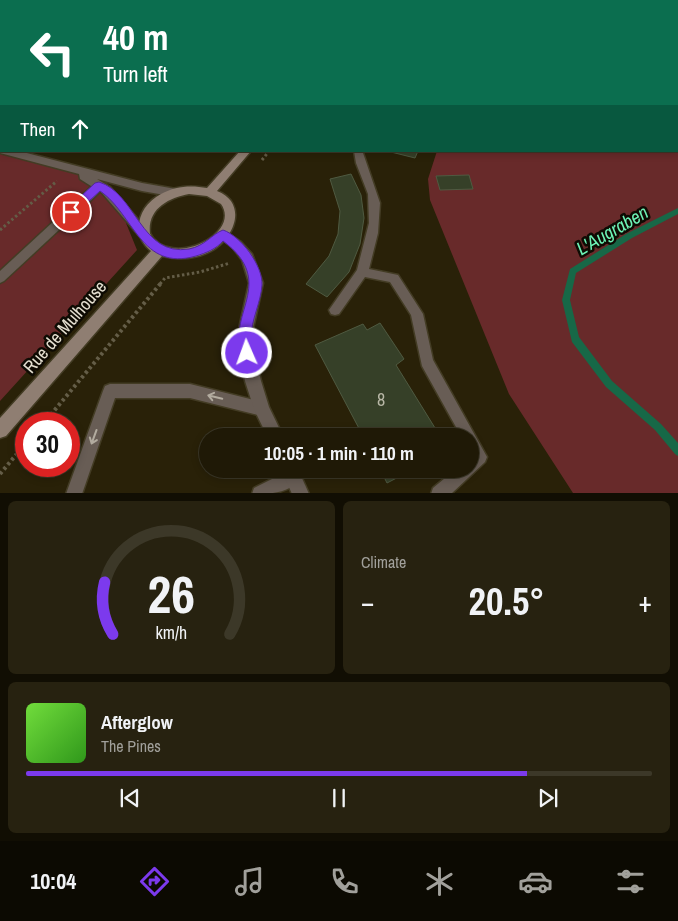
<!DOCTYPE html>
<html lang="en">
<head>
<meta charset="utf-8">
<style>
	body { margin:0; font-family:"Archivo Narrow",sans-serif; background:#272210; color:#f1f3f6; height:100vh; display:flex; flex-direction:column; font-size:19px; white-space:nowrap }
	* { box-sizing:border-box; margin:0 }
	p { font-size:16px; color:#a1a09b }
	.icon { flex:none; width:28px; height:28px; fill:none; stroke:currentColor; stroke-width:2; stroke-linecap:round; stroke-linejoin:round }
	.map { position:relative; height:493px; overflow:hidden }
	.panel { display:flex; flex-direction:column; gap:8px; padding:8px; background:#110e03; flex:1 }
	.panel>* { flex:none }
	.hud { position:absolute; left:0px; top:0px; width:679px; height:152px; box-shadow:0 2px 8px #0003,0 0 0 1px #3c3828; background:#0b6e4f; color:#fff; overflow:hidden }
	.speed { position:absolute; left:15px; top:412px; display:flex; gap:10px; font-size:25px; font-weight:700; text-align:center }
	.speed>* { display:grid; place-content:center; width:65px; height:65px; border-radius:50%; background:#1f1906; box-shadow:0 2px 8px #0003,0 0 0 1px #3c3828; line-height:1 }
	.speed .limit { border:8px solid #d22; background:#fff; color:#111 }
	.pin { position:absolute; display:grid; place-items:center; width:42px; height:42px; color:#fff; margin:-21px; border:2px solid #fff; border-radius:50%; box-shadow:0 1px 5px #0007 }
	.me { position:absolute; width:55px; margin:-28px; rotate:358deg; stroke-linejoin:round; filter:drop-shadow(0 0 4px #0008) }
	.turn { display:flex; align-items:center; gap:18px; height:105px; padding:0 20px; font-size:22px }
	.turn .icon { width:65px; height:65px; stroke-width:2.5 }
	.turn b { display:block; font-size:35px; line-height:42px }
	.then { display:flex; align-items:center; height:48px; padding:0 20px; background:#0003; gap:10px; font-size:19px }
	.big { font-size:38px; font-weight:700; line-height:1.1 }
	.panel .widget { flex:1; display:flex; flex-direction:column; justify-content:center; gap:8px; min-width:0; padding:0 18px; border-radius:8px; background:#272210 }
	.panel .dial { align-items:center; gap:0 }
	.dial svg { height:130px; overflow:visible; fill:none; stroke:#3c3828; stroke-width:7; stroke-linecap:round; text-anchor:middle }
	.dial text { fill:#f1f3f6; stroke:none }
	.song { display:flex; align-items:center; gap:15px }
	.cover { width:60px; height:60px; border-radius:8px; background:linear-gradient(135deg,hsl(100 70% 55%),hsl(110 70% 35%)) }
	.played { height:5px; border-radius:2px; background:linear-gradient(90deg,#7c3aed 80%,#3c3828 80%) }
	.keys { display:flex; justify-content:space-around; direction:ltr }
	.heat { display:flex; justify-content:space-between; align-items:center; font-size:28px; direction:ltr }
	.panel .tiles { flex:1; display:grid; gap:8px; grid-template-columns:1fr 1fr }
	.widget:last-child { grid-column:span 2 }
	.trip { position:absolute; left:199px; top:428px; width:280px; height:50px; border-radius:25px; background:#1f1906; box-shadow:0 2px 8px #0003,0 0 0 1px #3c3828; font-weight:700; line-height:50px; text-align:center }
	.tabs { display:flex; height:80px; justify-content:space-around; align-items:center; background:#0c0a02; color:#a1a09b }
	.tabs .icon { width:35px; height:35px }
	.tabs .current { color:#7c3aed }
	.tabs b { font-size:22px; color:#f1f3f6 }
	.map>svg:first-child { display:block }
	.green { fill:#682a2a }
	.lines { fill:none; stroke-linecap:round; stroke-linejoin:round }
	.stream { fill:#176847; fill-rule:evenodd }
	.building { fill:#364028; stroke:#4f5a41 }
	.service-casing { stroke:#433c24; stroke-width:3 }
	.minor-casing { stroke:#433c24; stroke-width:3 }
	.secondary-casing { stroke:#433c24; stroke-width:3 }
	.path-far2 { stroke:#645d47; stroke-width:2.5; stroke-dasharray:2 2; stroke-linecap:butt }
	.path-far1 { stroke:#645d47; stroke-width:3; stroke-dasharray:2.5 2.5; stroke-linecap:butt }
	.path { stroke:#645d47; stroke-width:4; stroke-dasharray:3 3; stroke-linecap:butt }
	.service { fill:#685d55; fill-rule:evenodd }
	.minor { fill:#685d55; fill-rule:evenodd }
	.secondary { fill:#8f7e72; fill-rule:evenodd }
	.oneway { stroke:#b2ab9f }
	.route { fill:#7c3aed; stroke:#51269a }
	.labels { text-anchor:middle; stroke-width:5; stroke-linejoin:round; paint-order:stroke }
	.street-label { font-size:18px; fill:#e4dfd0; stroke:#0e0b03 }
	.near-number-label { font-size:18px; fill:#b8b7a6 }
	.water-label { font-size:19px; font-style:italic; fill:#6ef3b6; stroke:#0e0b03 }
</style>
</head>
<body>
<div class="map">
<svg width="678" height="494" viewBox="0 0 678 494">
	<rect width="100%" height="100%" fill="#292108"/>
	<!-- green -->
	<g class="green">
		<path d="M 678,56 L 678,493 L 573,493 L 509,394 L 430,200 L 428,179 L 437,151 L 678,151 Z"/>
		<path d="M 0,150 L 71,169 L 106,190 L 129,216 L 126,223 L 137,250 L 0,401 Z"/>
	</g>
	<g class="lines">
		<!-- stream -->
		<g class="stream">
			<path d="M 610,0 L 616,0 L 616,1 L 611,1 Z"/>
			<path d="M 678,148 L 678,153 L 675,151 L 678,151 Z"/>
			<path d="M 678,208 L 678,214 L 632,238 L 576,273 L 570,300 L 579,337 L 612,381 L 661,424 L 678,443 L 678,456 L 675,454 L 655,430 L 606,387 L 572,342 L 562,300 L 570,269 L 626,234 Z"/>
		</g>
	</g>
	<!-- building -->
	<g class="building">
		<path d="M 1,16 L 1,119 L 0,118 Z"/>
		<path d="M 387,151 L 418,151 L 415,158 Z"/>
		<path d="M 351,174 L 361,195 L 364,218 L 360,244 L 349,272 L 327,297 L 306,284 L 329,256 L 338,234 L 340,211 L 330,179 Z"/>
		<path d="M 469,175 L 473,189 L 440,190 L 436,176 Z"/>
		<path d="M 380,323 L 404,359 L 396,365 L 440,436 L 363,436 L 315,345 L 363,324 L 367,330 Z"/>
		<path d="M 380,469 L 414,469 L 387,483 Z"/>
	</g>
	<g class="lines">
		<!-- service casing -->
		<g class="service-casing">
			<g id="service">
				<path d="M 0,0 L 7,0 L 7,1 L 1,1 L 0,3 Z"/>
				<path d="M 354,151 L 362,151 L 363,153 L 380,203 L 378,233 L 369,269 L 398,275 L 423,314 L 433,360 L 487,457 L 485,462 L 451,494 L 431,494 L 433,488 L 456,469 L 470,469 L 470,436 L 461,436 L 422,366 L 411,315 L 390,282 L 365,277 L 339,314 L 335,315 L 331,314 L 329,310 L 357,270 L 369,223 L 368,194 L 356,163 Z"/>
				<path d="M 99,182 L 104,186 L 103,189 L 4,281 L 0,283 L 0,271 L 95,183 Z"/>
				<path d="M 110,384 L 190,384 L 262,402 L 267,404 L 269,409 L 267,414 L 262,416 L 190,398 L 115,398 L 82,494 L 66,494 L 103,391 L 105,386 Z"/>
				<path d="M 292,469 L 298,471 L 301,476 C 293,494 268,494 252,494 L 254,488 Z"/>
			</g>
		</g>
		<!-- minor casing -->
		<g class="minor-casing">
			<g id="minor">
				<path d="M 1,148 L 1,151 L 19,151 L 142,183 L 176,189 L 182,193 L 176,197 L 142,191 L 97,179 L 110,187 L 149,232 L 151,235 L 149,238 L 141,238 L 102,193 L 80,179 L 79,174 L 0,153 Z"/>
				<path d="M 223,230 L 241,242 L 252,254 L 263,283 L 251,338 L 261,381 L 269,407 L 283,436 L 267,436 L 254,409 L 245,381 L 237,338 L 249,283 L 242,260 L 233,248 L 217,235 L 219,232 Z"/>
				<path d="M 281,469 L 298,469 L 309,494 L 292,494 Z"/>
			</g>
		</g>
		<!-- secondary casing -->
		<g class="secondary-casing">
			<path id="secondary" d="M 240,151 L 251,151 L 217,191 C 248,203 235,238 211,251 C 196,259 179,260 162,256 L 6,436 L 0,438 L 0,418 L 151,251 C 130,234 138,206 161,194 C 175,186 191,185 207,188 ZM 189,194 L 207,196 L 221,204 C 242,234 171,269 150,234 C 147,209 168,198 189,194 Z"/>
		</g>
		<!-- path-far2 -->
		<path class="path-far2" d="M 356,0 L 358,1"/>
		<!-- path-far1 -->
		<g class="path-far1">
			<path d="M 262,160 L 269,151"/>
			<path d="M 0,230 L 57,181"/>
			<path d="M 160,284 L 165,278 L 200,272 L 230,263"/>
		</g>
		<!-- path -->
		<g class="path">
			<path d="M 43,424 L 161,283"/>
			<path d="M 0,474 L 26,443"/>
		</g>
		<!-- service -->
		<use href="#service" class="service"/>
		<!-- minor -->
		<use href="#minor" class="minor"/>
		<!-- secondary -->
		<use href="#secondary" class="secondary"/>
	</g>
	<!-- one-way arrows -->
	<defs><path id="oneway-shaft" d="M-6 0H5M1.5-3L5.5 0L1.5 3" fill="none" stroke-width="1.6" stroke-linecap="round" stroke-linejoin="round" transform="scale(1.25)"/></defs>
	<g class="oneway">
		<use href="#oneway-shaft" transform="translate(215 397) rotate(-166)"/>
		<use href="#oneway-shaft" transform="translate(94 437) rotate(110)"/>
	</g>
	<!-- route -->
	<path class="route" d="M 99,182 C 136,193 141,257 189,249 C 205,246 212,234 223,230 C 241,236 263,266 262,285 C 261,302 251,320 251,338 C 251,345 255,350 252,357 L 247,359 L 243,357 C 224,315 279,283 223,241 C 216,249 206,253 196,256 C 141,272 134,214 100,191 L 74,215 L 67,215 L 65,212 L 67,209 L 95,183 Z"/>
	<g class="labels">
		<!-- street labels -->
		<g class="street-label">
			<text transform="translate(65 327) rotate(-49)" y="6">Rue de Mulhouse</text>
		</g>
		<!-- near-number labels -->
		<g class="near-number-label">
			<text x="381" y="406">8</text>
		</g>
		<!-- water labels -->
		<g class="water-label">
			<text transform="translate(612 230) rotate(-30)" y="7">L'Augraben</text>
		</g>
	</g>
</svg>
<div class="speed"><div class="limit">30</div></div>
<div class="pin" style="left:71px;top:212px;background:#d93025"><svg class="icon" aria-label="arrive" viewBox="0 0 24 24"><path d="M6 21V4h12l-3 4 3 4H6"/></svg></div>
<svg class="me" style="left:247px;top:353px" viewBox="-20 -20 40 40"><circle r="17" fill="#7c3aed" stroke="#fff" stroke-width="3"/><path d="M0-11L8 9 0 5-8 9z" fill="#fff"/></svg>
<div class="trip">10:05 · 1 min · 110 m</div>
<div class="hud">
<div class="turn"><svg class="icon" aria-label="left" viewBox="0 0 24 24"><path d="M17 20v-9H6M10 6l-5 5 5 5"/></svg><div><b>40 m</b>Turn left</div></div>
<div class="then">Then<svg class="icon" aria-label="ahead" viewBox="0 0 24 24"><path d="M12 20V5M6 11l6-6 6 6"/></svg></div>
</div>
</div>
<section class="panel">
<div class="tiles">
<div class="widget dial"><svg viewBox="0 0 100 80">
<path d="M14 69A42 42 0 1 1 86 69"/>
<path d="M14 69A42 42 0 0 1 9 37" stroke="#7c3aed"/>
<text x="50" y="56" font-size="32" font-weight="700">26</text>
<text x="50" y="72" font-size="11">km/h</text>
</svg></div>
<div class="widget"><p>Climate</p>
<div class="heat"><a>−</a><b class="big">20.5°</b><a>+</a></div>
</div>
<div class="widget">
<div class="song"><i class="cover"></i><div><b>Afterglow</b><p>The Pines</p></div></div>
<div class="played"></div>
<div class="keys"><svg class="icon" aria-label="previous" viewBox="0 0 24 24"><path d="M18 5L8 12l10 7zM5 5v14"/></svg><svg class="icon" aria-label="pause" viewBox="0 0 24 24"><path d="M8 5v14M16 5v14"/></svg><svg class="icon" aria-label="next" viewBox="0 0 24 24"><path d="M6 5l10 7-10 7zM19 5v14"/></svg></div>
</div>
</div>
</section>
<nav class="tabs">
<b>10:04</b>
<svg class="icon current" aria-label="directions" viewBox="0 0 24 24"><path d="M12 3l9 9-9 9-9-9zM9 14v-3h6M13 9l2 2-2 2"/></svg>
<svg class="icon" aria-label="music" viewBox="0 0 24 24"><path d="M9 18V5l10-2v13"/><circle cx="6" cy="18" r="3"/><circle cx="16" cy="16" r="3"/></svg>
<svg class="icon" aria-label="phone" viewBox="0 0 24 24"><path d="M5 4h4l2 5-3 2q2 4 5 5l2-3 5 2v4C11 20 4 13 5 4z"/></svg>
<svg class="icon" aria-label="climate" viewBox="0 0 24 24"><path d="M12 3v18M4 7l16 10M4 17L20 7"/></svg>
<svg class="icon" aria-label="car" viewBox="0 0 24 24"><path d="M5 17H2v-5l4-1 3-4h7l3 4 3 1v5h-3M9 17h6M6 11h13"/><circle cx="7" cy="17" r="2"/><circle cx="17" cy="17" r="2"/></svg>
<svg class="icon" aria-label="filters" viewBox="0 0 24 24"><path d="M4 7h16M4 17h16"/><circle cx="9" cy="7" r="2"/><circle cx="15" cy="17" r="2"/></svg>
</nav>
</body>
</html>
